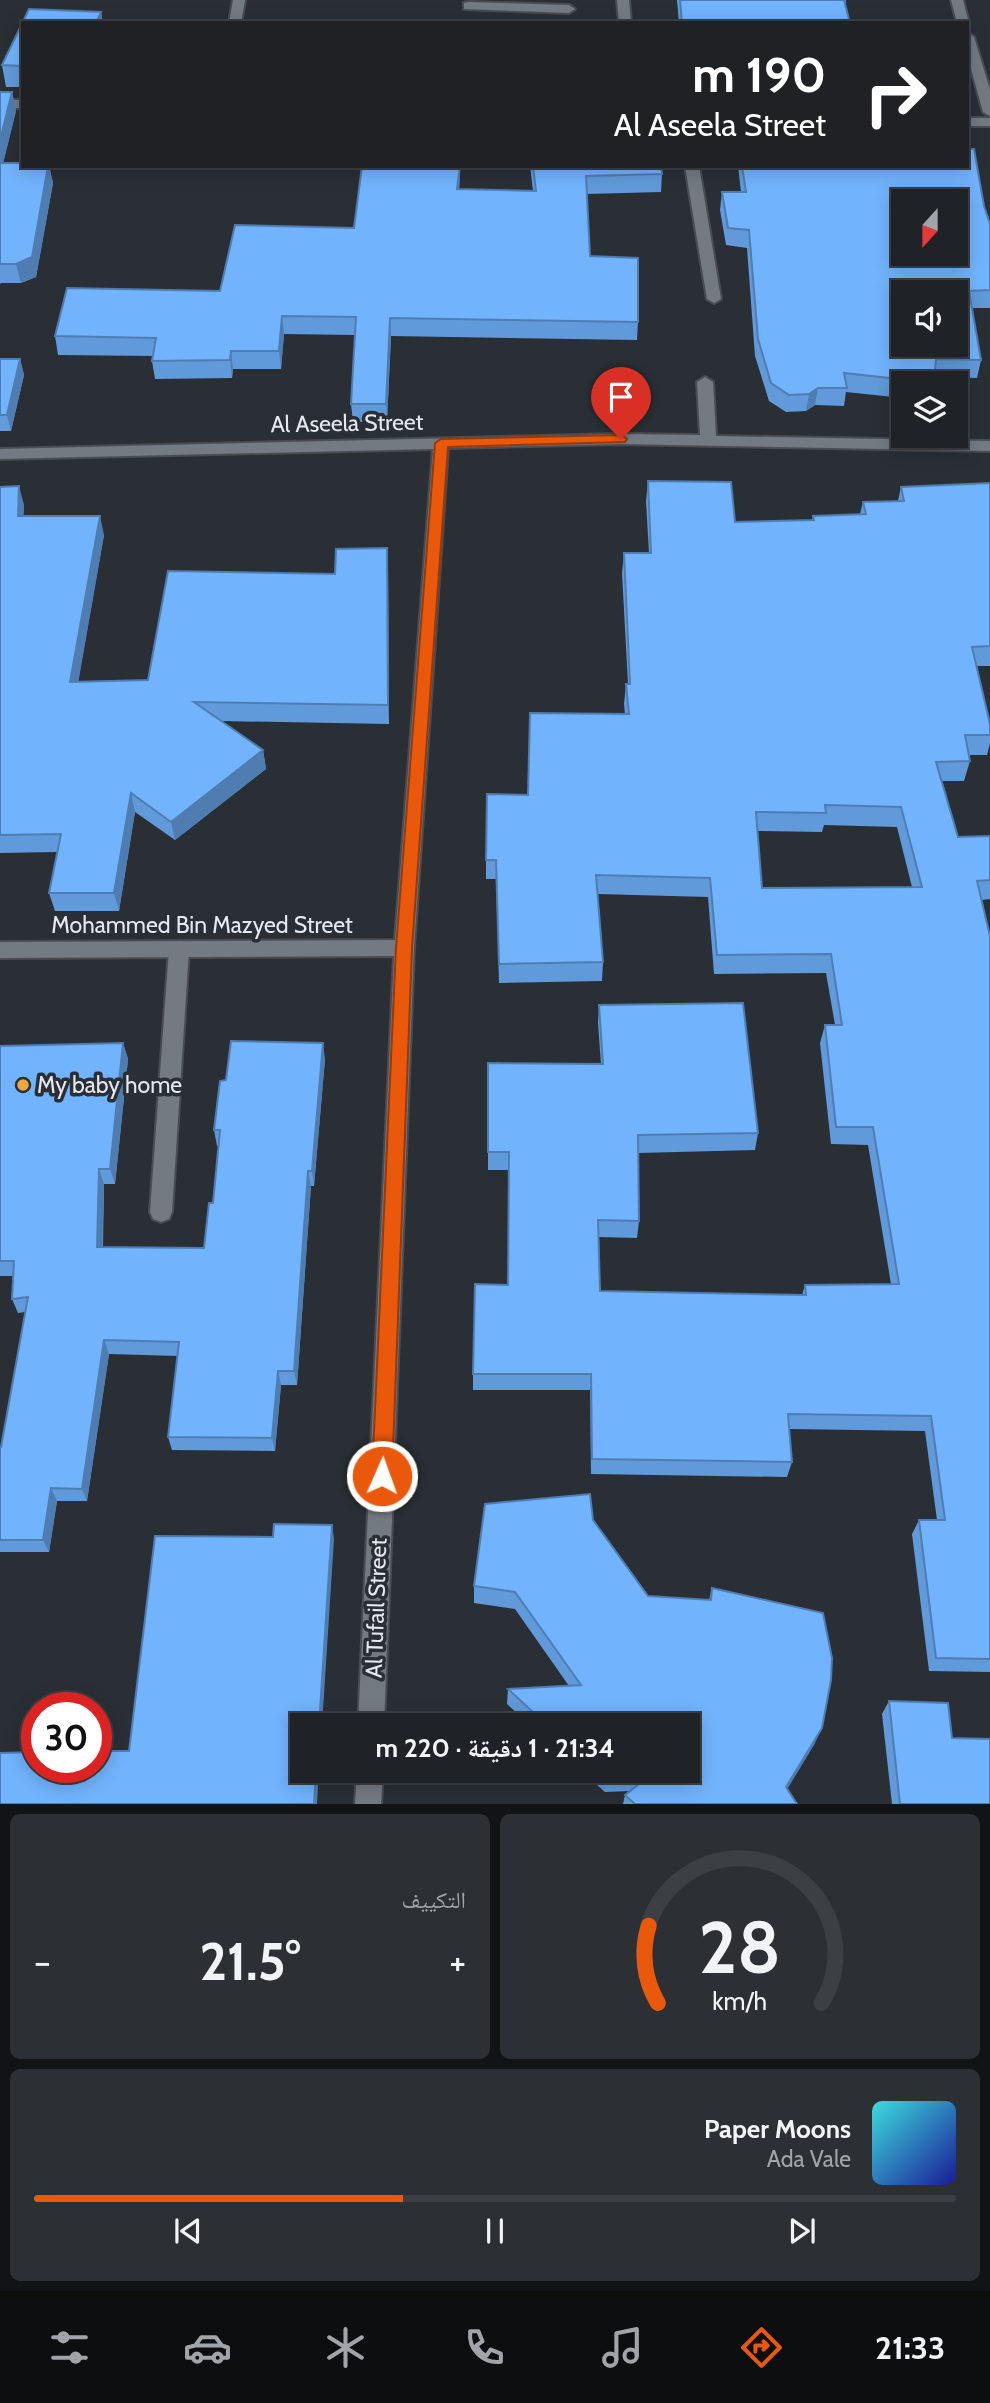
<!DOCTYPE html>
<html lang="ar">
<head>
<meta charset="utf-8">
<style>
	body { margin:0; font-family:Cabin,"Noto Naskh Arabic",sans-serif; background:#2c2f34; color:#f1f3f6; direction:rtl; height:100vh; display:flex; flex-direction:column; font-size:26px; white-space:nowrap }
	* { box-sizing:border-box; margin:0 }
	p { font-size:23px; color:#a1a4a8 }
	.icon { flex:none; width:38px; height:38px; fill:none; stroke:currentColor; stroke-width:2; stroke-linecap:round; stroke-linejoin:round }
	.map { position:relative; height:1804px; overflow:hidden; direction:ltr }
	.details { display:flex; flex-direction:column; gap:10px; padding:10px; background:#111316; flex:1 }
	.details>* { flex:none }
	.guide { position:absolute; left:21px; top:21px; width:948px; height:147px; border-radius:0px; box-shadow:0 4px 18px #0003,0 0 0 2px #3c4045; direction:rtl; background:#202124; color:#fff; overflow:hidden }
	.needle { width:46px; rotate:201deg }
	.fabs { position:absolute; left:891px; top:189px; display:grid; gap:14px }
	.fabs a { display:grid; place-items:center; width:77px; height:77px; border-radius:0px; background:#1f2328; box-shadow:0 4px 18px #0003,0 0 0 2px #3c4045; font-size:35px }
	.speed { position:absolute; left:21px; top:1692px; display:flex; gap:14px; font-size:35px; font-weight:700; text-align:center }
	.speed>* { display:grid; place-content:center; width:91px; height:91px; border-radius:50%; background:#1f2328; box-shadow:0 4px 18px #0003,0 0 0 2px #3c4045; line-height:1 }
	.speed .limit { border:10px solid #d22; background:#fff; color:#111 }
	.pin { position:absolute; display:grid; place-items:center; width:60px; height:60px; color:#fff; margin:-72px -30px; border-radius:50% 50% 50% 0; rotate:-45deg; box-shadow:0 0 7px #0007 }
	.pin .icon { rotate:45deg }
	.me { position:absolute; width:77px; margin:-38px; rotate:2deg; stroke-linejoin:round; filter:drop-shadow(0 0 5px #0008) }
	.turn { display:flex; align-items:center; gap:24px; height:147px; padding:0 28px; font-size:32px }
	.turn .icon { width:91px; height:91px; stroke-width:2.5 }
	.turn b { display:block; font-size:49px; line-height:60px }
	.big { font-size:52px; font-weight:800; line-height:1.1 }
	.details .widget { flex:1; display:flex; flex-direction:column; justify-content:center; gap:10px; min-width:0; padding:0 24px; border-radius:10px; background:#2c2f34 }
	.details .dial { align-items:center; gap:0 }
	.dial svg { height:182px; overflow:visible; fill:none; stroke:#3c4045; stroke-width:7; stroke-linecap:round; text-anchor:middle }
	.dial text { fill:#f1f3f6; stroke:none }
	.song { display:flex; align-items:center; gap:21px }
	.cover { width:84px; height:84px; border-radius:10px; background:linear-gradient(135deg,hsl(180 70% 55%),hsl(240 70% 35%)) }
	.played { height:7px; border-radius:4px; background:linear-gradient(90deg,#ea580c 40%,#3c4045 40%) }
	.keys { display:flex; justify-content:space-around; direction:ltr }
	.heat { display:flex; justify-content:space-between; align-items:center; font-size:38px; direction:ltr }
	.details .tiles { flex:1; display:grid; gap:10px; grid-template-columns:1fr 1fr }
	.widget:last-child { grid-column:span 2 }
	.trip { position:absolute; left:290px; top:1713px; width:410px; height:70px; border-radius:0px; background:#1f2328; box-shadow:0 4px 18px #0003,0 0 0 2px #3c4045; font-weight:800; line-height:70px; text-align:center; direction:rtl }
	.dock { display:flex; height:112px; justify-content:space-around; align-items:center; background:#0c0e10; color:#a1a4a8 }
	.dock .icon { width:49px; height:49px }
	.dock .selected { color:#ea580c }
	.dock b { font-size:32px; color:#f1f3f6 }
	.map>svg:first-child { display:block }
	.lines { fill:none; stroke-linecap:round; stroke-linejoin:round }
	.service-casing { stroke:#494d53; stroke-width:4 }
	.minor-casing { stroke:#494d53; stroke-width:4 }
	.tertiary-casing { stroke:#494d53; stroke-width:4 }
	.service { fill:#747a82; fill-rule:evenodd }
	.minor { fill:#747a82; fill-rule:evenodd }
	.tertiary { fill:#747a82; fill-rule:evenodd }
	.wall { fill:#619ada; fill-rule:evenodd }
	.shaded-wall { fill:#4f7db1 }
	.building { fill:#71b3fd; stroke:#4f7db1; stroke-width:2; fill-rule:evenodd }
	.route { fill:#ea580c; stroke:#983908; stroke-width:2 }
	.poi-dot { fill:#efa73d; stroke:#292f35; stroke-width:2.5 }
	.labels { text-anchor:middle; stroke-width:7; stroke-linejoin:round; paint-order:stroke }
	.street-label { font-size:23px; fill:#e5e8ed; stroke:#292f35 }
	.poi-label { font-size:23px; fill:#e5e8ed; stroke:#292f35; text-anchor:start }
</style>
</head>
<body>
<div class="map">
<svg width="990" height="1805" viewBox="0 0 990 1805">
	<rect width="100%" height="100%" fill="#292f35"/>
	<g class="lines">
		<!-- service casing -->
		<g class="service-casing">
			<g id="service">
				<path d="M 468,2 L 569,5 L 575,9 L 569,13 L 464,9 L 464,3 Z"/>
				<rect x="968" y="118" width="22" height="8"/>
				<path d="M 179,941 L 186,943 L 189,949 L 172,1212 L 169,1219 L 161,1222 L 153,1219 L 150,1212 L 169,949 L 172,943 Z"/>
			</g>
		</g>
		<!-- minor casing -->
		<g class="minor-casing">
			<g id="minor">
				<path d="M 233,0 L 245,0 L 241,23 L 229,23 Z"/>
				<path d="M 617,0 L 629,0 L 631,23 L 619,23 Z"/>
				<rect x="0" y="100" width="23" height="8"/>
				<path d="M 685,166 L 699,166 L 721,299 L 714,303 L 707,299 Z"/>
				<path d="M 705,377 L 713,382 L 716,436 L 990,441 L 990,451 L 621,444 L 448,448 L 414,948 L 384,1726 L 358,1726 L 394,956 L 0,958 L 0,942 L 395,940 L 433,449 L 0,459 L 0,449 L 621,434 L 700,435 L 697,382 Z"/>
				<path d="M 357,1771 L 383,1771 L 381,1805 L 355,1805 Z"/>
			</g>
		</g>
		<!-- tertiary casing -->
		<g class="tertiary-casing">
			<g id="tertiary">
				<path d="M 951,0 L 963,0 L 969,23 L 968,25 L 968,23 L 957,23 Z"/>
				<path d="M 968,33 L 974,37 L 990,90 L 990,116 L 983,112 L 968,58 Z"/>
			</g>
		</g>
		<!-- service -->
		<use href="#service" class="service"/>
		<!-- minor -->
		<use href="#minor" class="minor"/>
		<!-- tertiary -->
		<use href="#tertiary" class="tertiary"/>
	</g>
	<!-- wall -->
	<g class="wall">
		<path d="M 677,0 L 846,0 L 846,3 L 845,3 L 850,23 L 679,23 Z"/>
		<path d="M 29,9 L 101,12 L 103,23 L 23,23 L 23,87 L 6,87 L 2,65 Z"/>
		<path d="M 0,92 L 12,92 L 16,111 L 3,163 L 23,166 L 49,166 L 53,183 L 36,277 L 21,283 L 1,283 L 0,284 Z"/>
		<path d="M 460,166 L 459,189 L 533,191 L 530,166 L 661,166 L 662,174 L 661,192 L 587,194 L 590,256 L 638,322 L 637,340 L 391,336 L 387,422 L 353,422 L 351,404 L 355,335 L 284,334 L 281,369 L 233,369 L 232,378 L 155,379 L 152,361 L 153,356 L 58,355 L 55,336 L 220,291 L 354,228 Z"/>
		<path d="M 738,166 L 968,166 L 990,224 L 990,308 L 972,308 L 981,360 L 977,378 L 935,377 L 934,383 L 903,383 L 903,398 L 846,392 L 844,406 L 815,405 L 806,411 L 786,412 L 769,401 L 755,356 L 747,248 L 726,245 L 720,210 L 722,192 L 741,192 Z"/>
		<path d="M 0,359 L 20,359 L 24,375 L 11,431 L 0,431 Z"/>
		<path d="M 648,481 L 735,522 L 812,520 L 813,516 L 860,514 L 863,502 L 898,501 L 901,487 L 990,483 L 990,666 L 977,666 L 990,724 L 990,743 L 987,755 L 969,755 L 970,761 L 964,781 L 942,781 L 958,837 L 990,836 L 990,899 L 982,900 L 990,936 L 990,1672 L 929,1671 L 912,1534 L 919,1520 L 937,1520 L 925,1431 L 789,1429 L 792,1462 L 787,1477 L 591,1474 L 590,1390 L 473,1390 L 473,1374 L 508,1285 L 508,1170 L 488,1170 L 488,1063 L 601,1064 L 598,1023 L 599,1005 L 758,1133 L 755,1150 L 638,1153 L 639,1221 L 637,1238 L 599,1237 L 600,1291 L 802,1295 L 805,1285 L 891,1284 L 868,1145 L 831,1144 L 820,1043 L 825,1025 L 835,1025 L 826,973 L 714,974 L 708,897 L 598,894 L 603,962 L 602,981 L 499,983 L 496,879 L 486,879 L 486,860 L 528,795 L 625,714 L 624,704 L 626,684 L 628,684 L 622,573 L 624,553 L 649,553 L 646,501 ZM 824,825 L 897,827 L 912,887 L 762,888 L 758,831 L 822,832 Z"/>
		<path d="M 0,487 L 24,505 L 23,516 L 104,535 L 78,682 L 148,680 L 335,574 L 387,548 L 388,567 L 389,724 L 221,721 L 263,750 L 266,769 L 175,840 L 135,812 L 119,911 L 55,911 L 49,893 L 57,852 L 0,853 Z"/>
		<path d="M 123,1043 L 128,1059 L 115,1184 L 104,1184 L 103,1247 L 204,1248 L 213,1203 L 219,1146 L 217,1146 L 214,1130 L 226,1080 L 325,1059 L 314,1186 L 311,1186 L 297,1385 L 281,1385 L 275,1451 L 172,1450 L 168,1437 L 178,1356 L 109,1354 L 87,1501 L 57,1501 L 49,1552 L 0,1552 L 0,1447 L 1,1447 L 25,1312 L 18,1313 L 12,1299 L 13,1276 L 0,1276 L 0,1046 Z"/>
		<path d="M 593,1520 L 648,1596 L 709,1600 L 712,1588 L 815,1743 L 787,1789 L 797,1804 L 623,1804 L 625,1795 L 630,1791 L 605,1792 L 581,1771 L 688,1771 L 688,1726 L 531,1726 L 507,1704 L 508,1689 L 569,1686 L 515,1609 L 474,1603 L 474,1586 Z"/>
		<path d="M 889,1701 L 952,1738 L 990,1804 L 892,1804 L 882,1714 Z"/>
	</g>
	<!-- shaded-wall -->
	<g class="shaded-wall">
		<path d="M 101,12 L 103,23 L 96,23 Z"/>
		<path d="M 12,92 L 16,111 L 0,176 L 0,140 Z"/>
		<path d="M 48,166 L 49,166 L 53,183 L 36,277 L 21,283 L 16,264 Z"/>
		<path d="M 460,166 L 460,180 L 458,207 L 457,189 Z"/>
		<path d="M 282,316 L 284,334 L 281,369 L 279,351 Z"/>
		<path d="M 390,318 L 391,336 L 387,422 L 386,404 Z"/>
		<path d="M 231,351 L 233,369 L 232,378 L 230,360 Z"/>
		<path d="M 20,359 L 24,375 L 11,431 L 7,415 Z"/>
		<path d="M 818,388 L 815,405 L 806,411 L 809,394 Z"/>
		<path d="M 19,486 L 24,505 L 23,536 L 18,516 Z"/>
		<path d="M 100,516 L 104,535 L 75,701 L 70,682 Z"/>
		<path d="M 387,548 L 388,567 L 389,724 L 388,705 Z"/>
		<path d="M 263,750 L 266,769 L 175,840 L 171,822 Z"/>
		<path d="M 131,793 L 135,812 L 119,911 L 114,893 Z"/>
		<path d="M 123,1043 L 128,1059 L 115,1184 L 110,1169 Z"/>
		<path d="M 323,1043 L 325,1059 L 314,1186 L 312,1171 Z"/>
		<path d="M 99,1169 L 104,1184 L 102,1262 L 97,1247 Z"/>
		<path d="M 308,1171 L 311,1186 L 297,1385 L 294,1371 Z"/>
		<path d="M 104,1340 L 109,1354 L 87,1501 L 82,1489 Z"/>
		<path d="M 278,1371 L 281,1385 L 275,1451 L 272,1438 Z"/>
		<path d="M 51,1488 L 57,1501 L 49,1552 L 43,1540 Z"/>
		<path d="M 332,1525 L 334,1539 L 322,1726 L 319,1726 Z"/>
		<path d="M 822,1728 L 815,1743 L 780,1801 L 786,1787 Z"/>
		<path d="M 316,1771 L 319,1771 L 317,1804 L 314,1804 Z"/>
	</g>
	<!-- building -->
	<g class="building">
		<path d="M 680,0 L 844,0 L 850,23 L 682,23 Z"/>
		<path d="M 29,9 L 101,12 L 96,23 L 23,23 L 23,66 L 2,65 Z"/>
		<path d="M 0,92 L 12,92 L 0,140 Z"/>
		<path d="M 968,149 L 974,149 L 984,206 L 990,224 L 990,290 L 969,291 L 981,360 L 936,359 L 934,383 L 844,373 L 847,388 L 818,388 L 809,394 L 789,395 L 771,383 L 758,339 L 749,230 L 728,228 L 722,192 L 746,192 L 742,166 L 968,166 ZM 903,201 L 956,201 L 956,254 L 903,254 ZM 903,292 L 956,292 L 956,345 L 903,345 Z"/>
		<path d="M 0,163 L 23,163 L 23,166 L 48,166 L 32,257 L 16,264 L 0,264 Z"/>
		<path d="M 362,166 L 460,166 L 457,189 L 536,191 L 533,166 L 661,166 L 662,174 L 586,176 L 590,256 L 638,258 L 638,322 L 390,318 L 386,404 L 351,404 L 356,317 L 282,316 L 279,351 L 231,351 L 230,360 L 152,361 L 156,338 L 55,336 L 67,288 L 220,291 L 235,225 L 354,228 Z"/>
		<path d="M 0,359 L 20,359 L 7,415 L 0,415 Z"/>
		<path d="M 648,481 L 731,482 L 735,522 L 814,520 L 813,516 L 866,514 L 863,502 L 904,501 L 901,487 L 990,483 L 990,646 L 972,647 L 990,724 L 990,735 L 965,735 L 970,761 L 936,762 L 958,837 L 990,836 L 990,880 L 977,881 L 990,936 L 990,1659 L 936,1658 L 919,1520 L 945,1520 L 931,1416 L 788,1414 L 792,1462 L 592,1459 L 591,1374 L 473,1374 L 475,1284 L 508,1285 L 509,1152 L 488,1152 L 488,1063 L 603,1064 L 599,1005 L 743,1003 L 758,1133 L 638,1135 L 639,1221 L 598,1220 L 600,1291 L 806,1295 L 805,1285 L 899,1284 L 873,1127 L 836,1127 L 825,1025 L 842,1025 L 831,954 L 717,955 L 710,878 L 596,875 L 603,962 L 499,964 L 496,860 L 486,860 L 487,794 L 528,795 L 530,713 L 629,714 L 626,684 L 630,684 L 624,553 L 651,553 ZM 825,805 L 901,807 L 922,887 L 762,888 L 756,812 L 826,813 Z"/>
		<path d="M 19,486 L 18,516 L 100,516 L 70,682 L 148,680 L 168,571 L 335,574 L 336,549 L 387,548 L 388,705 L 194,702 L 263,750 L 171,822 L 131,793 L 114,893 L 49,893 L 61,834 L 0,835 L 0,487 Z"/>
		<path d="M 231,1041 L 323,1043 L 312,1171 L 308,1171 L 294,1371 L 278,1371 L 272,1438 L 168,1437 L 179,1342 L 104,1340 L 82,1489 L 51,1488 L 43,1540 L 0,1540 L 0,1447 L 1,1447 L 28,1297 L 12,1299 L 14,1261 L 0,1261 L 0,1046 L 123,1043 L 110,1169 L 99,1169 L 97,1247 L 204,1248 L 209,1203 L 213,1203 L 220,1130 L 214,1130 L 220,1081 L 226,1080 Z"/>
		<path d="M 590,1494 L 593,1520 L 648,1596 L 711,1600 L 712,1588 L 823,1613 L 832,1658 L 831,1680 L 822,1728 L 786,1787 L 797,1804 L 635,1804 L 625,1795 L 649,1776 L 607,1779 L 599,1771 L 688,1771 L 688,1726 L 548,1726 L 508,1689 L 581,1685 L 515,1592 L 474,1586 L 485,1504 Z"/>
		<path d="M 274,1524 L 332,1525 L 319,1726 L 303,1726 L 303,1771 L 316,1771 L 314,1804 L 0,1804 L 0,1753 L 37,1752 L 37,1768 L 96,1768 L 96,1751 L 129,1751 L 155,1536 L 273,1537 Z"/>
		<path d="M 889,1701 L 948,1703 L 952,1738 L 990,1739 L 990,1804 L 900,1804 Z"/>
	</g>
	<!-- route -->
	<path class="route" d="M 621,435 L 627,439 L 625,442 L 448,447 L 412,948 L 392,1476 L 389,1482 L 382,1485 L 375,1482 L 372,1476 L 396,948 L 435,443 L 441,439 Z"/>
	<!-- markers -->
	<circle class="poi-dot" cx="23" cy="1085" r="7"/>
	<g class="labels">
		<!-- street labels -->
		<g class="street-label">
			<text transform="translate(347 423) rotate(-1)" y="8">Al Aseela Street</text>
			<text x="202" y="933">Mohammed Bin Mazyed Street</text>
			<text transform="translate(376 1608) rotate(-88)" y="8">Al Tufail Street</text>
		</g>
		<!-- poi labels -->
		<g class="poi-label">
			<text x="37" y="1093">My baby home</text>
		</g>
	</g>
</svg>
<div class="fabs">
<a><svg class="needle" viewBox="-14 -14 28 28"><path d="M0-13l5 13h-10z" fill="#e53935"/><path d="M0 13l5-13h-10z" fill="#a1a4a8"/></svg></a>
<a><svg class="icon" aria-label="sound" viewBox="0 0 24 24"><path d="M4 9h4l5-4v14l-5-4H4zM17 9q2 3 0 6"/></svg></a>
<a><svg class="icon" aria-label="layers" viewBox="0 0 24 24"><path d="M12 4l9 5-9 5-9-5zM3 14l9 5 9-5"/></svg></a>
</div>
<div class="speed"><div class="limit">30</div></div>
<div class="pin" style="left:621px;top:439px;background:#d93025"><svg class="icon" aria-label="arrive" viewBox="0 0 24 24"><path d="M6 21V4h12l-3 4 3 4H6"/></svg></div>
<svg class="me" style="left:382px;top:1476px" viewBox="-20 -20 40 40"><circle r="17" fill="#ea580c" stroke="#fff" stroke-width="3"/><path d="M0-11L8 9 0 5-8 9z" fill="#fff"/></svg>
<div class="trip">21:34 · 1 دقيقة · 220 m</div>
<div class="guide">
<div class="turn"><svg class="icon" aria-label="right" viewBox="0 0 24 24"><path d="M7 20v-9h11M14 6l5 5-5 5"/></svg><div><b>190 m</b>Al Aseela Street</div></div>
</div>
</div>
<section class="details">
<div class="tiles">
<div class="widget dial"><svg viewBox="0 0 100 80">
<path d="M14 69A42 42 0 1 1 86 69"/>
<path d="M14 69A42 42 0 0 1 10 35" stroke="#ea580c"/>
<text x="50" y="56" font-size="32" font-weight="700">28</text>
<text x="50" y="72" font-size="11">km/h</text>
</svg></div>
<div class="widget"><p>التكييف</p>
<div class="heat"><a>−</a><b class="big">21.5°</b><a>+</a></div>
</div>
<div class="widget">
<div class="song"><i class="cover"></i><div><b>Paper Moons</b><p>Ada Vale</p></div></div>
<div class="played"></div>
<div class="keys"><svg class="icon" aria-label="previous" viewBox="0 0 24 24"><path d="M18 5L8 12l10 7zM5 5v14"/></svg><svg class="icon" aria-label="pause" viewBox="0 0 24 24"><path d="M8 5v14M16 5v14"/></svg><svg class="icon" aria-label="next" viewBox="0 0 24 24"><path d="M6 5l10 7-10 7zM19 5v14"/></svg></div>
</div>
</div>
</section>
<nav class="dock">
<b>21:33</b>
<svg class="icon selected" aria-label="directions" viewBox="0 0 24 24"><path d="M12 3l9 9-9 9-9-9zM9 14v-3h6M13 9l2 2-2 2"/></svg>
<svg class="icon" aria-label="music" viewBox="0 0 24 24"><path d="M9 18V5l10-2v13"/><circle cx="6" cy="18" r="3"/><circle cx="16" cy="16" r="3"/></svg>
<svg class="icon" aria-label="phone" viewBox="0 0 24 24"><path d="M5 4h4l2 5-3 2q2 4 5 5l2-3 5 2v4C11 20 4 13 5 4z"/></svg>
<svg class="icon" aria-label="climate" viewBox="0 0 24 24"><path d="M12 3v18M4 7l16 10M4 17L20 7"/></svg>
<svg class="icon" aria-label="car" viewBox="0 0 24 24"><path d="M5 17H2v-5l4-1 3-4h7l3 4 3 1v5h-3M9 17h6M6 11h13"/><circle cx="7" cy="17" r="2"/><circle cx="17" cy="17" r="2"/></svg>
<svg class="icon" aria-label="filters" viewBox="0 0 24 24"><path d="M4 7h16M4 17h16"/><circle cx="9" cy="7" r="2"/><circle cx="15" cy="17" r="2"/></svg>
</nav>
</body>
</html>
